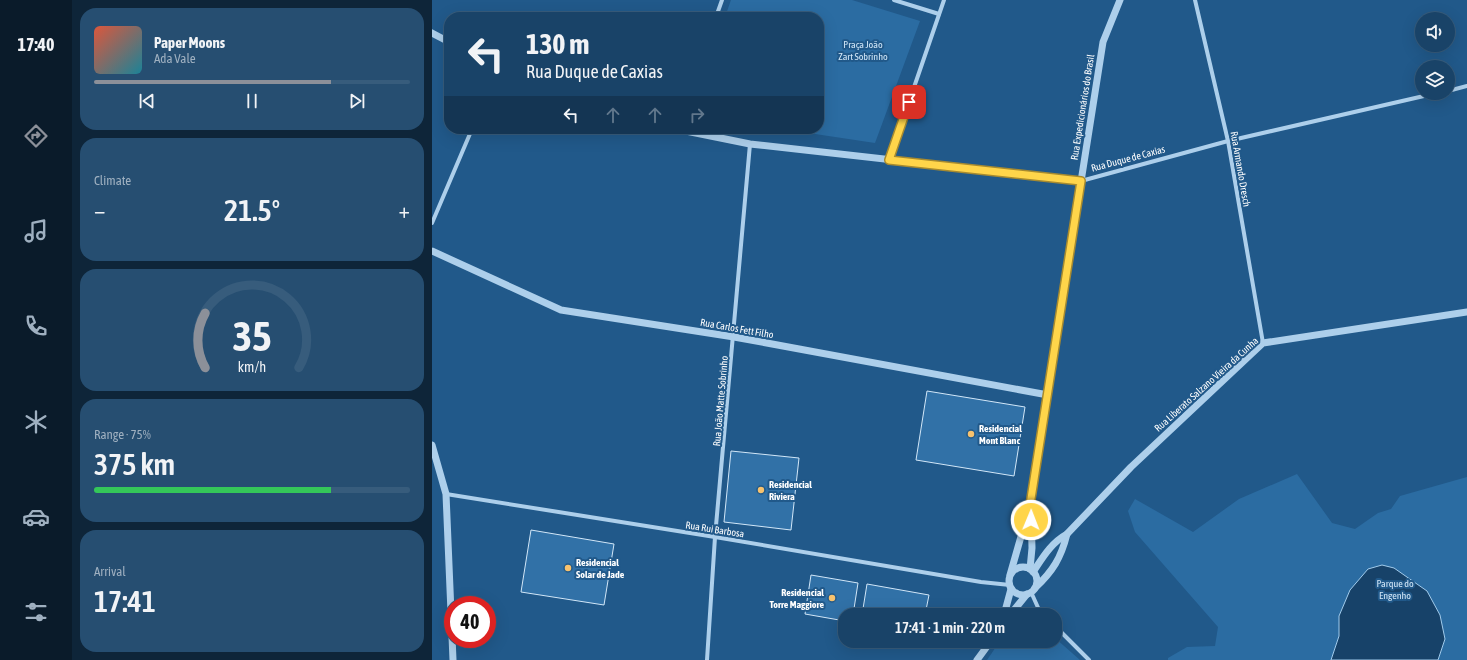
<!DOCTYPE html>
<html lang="en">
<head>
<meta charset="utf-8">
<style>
	body { margin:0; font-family:"Asap Condensed",sans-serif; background:#264e71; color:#f1f3f6; height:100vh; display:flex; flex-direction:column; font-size:15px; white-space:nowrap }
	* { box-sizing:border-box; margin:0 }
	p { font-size:13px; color:#9fb0c0 }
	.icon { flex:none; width:22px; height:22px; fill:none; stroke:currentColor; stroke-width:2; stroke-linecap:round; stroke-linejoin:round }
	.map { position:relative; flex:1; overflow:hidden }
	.details { display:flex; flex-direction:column; gap:8px; padding:8px; background:#0e2539; width:360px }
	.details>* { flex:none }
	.guide { position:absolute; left:12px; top:12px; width:380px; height:122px; border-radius:16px; box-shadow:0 4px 16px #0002,0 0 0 1px #375c7c; background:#194368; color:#f1f3f6; overflow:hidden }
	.tools { position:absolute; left:983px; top:12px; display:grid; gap:8px }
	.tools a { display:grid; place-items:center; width:40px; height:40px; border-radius:50%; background:#194368; box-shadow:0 4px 16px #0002,0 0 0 1px #375c7c; font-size:20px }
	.speed { position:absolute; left:12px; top:596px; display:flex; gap:8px; font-size:20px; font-weight:700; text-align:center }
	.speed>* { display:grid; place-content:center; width:52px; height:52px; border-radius:50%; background:#194368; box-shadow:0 4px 16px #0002,0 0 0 1px #375c7c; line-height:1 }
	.speed .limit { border:6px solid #d22; background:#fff; color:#111 }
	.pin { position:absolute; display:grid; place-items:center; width:34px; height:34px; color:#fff; margin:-17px; border-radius:8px; box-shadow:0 2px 6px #0006 }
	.me { position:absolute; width:44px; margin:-22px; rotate:1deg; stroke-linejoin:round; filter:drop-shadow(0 0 3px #0008) }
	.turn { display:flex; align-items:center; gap:14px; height:84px; padding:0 16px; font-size:18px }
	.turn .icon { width:52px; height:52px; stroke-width:2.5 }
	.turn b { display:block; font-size:28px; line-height:34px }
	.lanes { display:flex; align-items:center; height:38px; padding:0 16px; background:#0003; justify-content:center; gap:20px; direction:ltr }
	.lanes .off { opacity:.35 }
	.big { font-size:30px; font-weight:600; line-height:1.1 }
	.details .tile { flex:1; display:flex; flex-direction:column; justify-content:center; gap:6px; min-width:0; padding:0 14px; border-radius:16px; background:#264e71 }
	.details .dial { align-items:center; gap:0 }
	.dial svg { height:104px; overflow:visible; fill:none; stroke:#375c7c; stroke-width:7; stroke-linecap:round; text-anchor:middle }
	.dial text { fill:#f1f3f6; stroke:none }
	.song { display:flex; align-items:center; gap:12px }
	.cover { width:48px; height:48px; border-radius:6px; background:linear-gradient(135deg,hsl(10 70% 55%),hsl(190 70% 35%)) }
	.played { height:4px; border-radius:2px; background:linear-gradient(90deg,#8c9099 75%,#375c7c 75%) }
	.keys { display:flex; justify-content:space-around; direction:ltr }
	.heat { display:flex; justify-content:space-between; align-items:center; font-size:22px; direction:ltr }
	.charge { height:6px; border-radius:3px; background:linear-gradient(90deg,#34c759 75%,#375c7c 0) }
	.trip { position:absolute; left:406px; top:608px; width:224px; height:40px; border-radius:16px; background:#194368; box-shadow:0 4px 16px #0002,0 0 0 1px #375c7c; font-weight:600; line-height:40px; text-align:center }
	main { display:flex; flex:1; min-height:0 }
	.menu { display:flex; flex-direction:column; width:72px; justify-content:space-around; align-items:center; background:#0a1b2a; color:#9fb0c0 }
	.menu .icon { width:28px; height:28px }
	.menu .selected { color:#8c9099 }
	.menu b { font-size:18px; color:#f1f3f6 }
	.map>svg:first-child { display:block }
	.green { fill:#2b6ca2 }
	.water { fill:#174269; stroke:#a1cbec }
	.building { fill:#3171a7; stroke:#d2e7f8 }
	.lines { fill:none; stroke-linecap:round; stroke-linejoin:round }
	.minor { stroke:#adcfeb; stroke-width:4 }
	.tertiary { stroke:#adcfeb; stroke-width:7 }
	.route-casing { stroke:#a68a30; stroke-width:10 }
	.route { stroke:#ffd54a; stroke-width:7 }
	.poi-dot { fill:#f7c26e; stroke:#21598a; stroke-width:1.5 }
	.labels { text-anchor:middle; stroke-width:4; stroke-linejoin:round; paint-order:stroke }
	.park-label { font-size:10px; fill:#d2e7f8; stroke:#21598a }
	.street-label { font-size:10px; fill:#fff; stroke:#21598a }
	.poi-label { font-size:10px; font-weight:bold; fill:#fff; stroke:#21598a; text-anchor:start }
</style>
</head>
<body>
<main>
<nav class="menu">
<b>17:40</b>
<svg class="icon selected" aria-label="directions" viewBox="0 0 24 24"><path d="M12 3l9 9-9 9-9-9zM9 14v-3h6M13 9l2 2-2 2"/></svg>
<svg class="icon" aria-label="music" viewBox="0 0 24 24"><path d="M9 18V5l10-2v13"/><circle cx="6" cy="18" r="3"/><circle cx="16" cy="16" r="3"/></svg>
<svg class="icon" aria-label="phone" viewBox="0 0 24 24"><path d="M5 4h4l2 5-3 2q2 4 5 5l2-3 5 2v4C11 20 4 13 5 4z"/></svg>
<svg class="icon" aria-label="climate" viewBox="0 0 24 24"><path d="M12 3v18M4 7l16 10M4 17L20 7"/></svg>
<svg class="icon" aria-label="car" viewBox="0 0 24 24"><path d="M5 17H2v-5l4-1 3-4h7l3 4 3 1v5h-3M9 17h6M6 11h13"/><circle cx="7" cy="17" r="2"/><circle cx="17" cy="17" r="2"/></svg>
<svg class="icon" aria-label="filters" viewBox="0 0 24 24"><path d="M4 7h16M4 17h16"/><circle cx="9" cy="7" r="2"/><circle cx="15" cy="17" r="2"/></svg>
</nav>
<section class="details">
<div class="tile">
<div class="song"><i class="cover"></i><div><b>Paper Moons</b><p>Ada Vale</p></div></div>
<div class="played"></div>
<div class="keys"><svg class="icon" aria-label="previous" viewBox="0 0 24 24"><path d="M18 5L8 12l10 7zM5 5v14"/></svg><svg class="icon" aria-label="pause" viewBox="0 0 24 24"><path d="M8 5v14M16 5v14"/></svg><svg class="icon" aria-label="next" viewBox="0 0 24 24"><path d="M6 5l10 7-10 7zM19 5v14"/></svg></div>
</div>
<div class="tile"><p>Climate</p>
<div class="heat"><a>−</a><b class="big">21.5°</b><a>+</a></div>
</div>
<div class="tile dial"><svg viewBox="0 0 100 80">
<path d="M14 69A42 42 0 1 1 86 69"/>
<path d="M14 69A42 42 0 0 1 14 27" stroke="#8c9099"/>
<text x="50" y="56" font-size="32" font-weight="700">35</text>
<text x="50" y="72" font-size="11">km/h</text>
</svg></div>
<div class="tile"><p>Range · 75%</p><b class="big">375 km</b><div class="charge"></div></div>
<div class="tile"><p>Arrival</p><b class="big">17:41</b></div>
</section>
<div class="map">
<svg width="1035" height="660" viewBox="0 0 1035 660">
	<rect width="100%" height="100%" fill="#21598a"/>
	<!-- green -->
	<g class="green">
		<path d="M 299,0 L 420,0 L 488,21 L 443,143 L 350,129 L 387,129 L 387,17 L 293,17 Z"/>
		<path d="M 865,474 L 900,523 L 923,529 L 946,513 L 959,509 L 968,496 L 1035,477 L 1035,660 L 736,660 L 736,658 L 755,647 L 783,646 L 786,627 L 703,532 L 696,511 L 703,499 L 761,532 L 807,499 Z"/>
		<path d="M 623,638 L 648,660 L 555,660 L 568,641 L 623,641 Z"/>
	</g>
	<!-- water -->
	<path class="water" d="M 950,565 L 962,568 L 995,591 L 1008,615 L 1013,639 L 1006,660 L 899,660 L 907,636 L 907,616 L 918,590 L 936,569 Z"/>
	<!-- building -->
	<g class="building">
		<path d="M 495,391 L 593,407 L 582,476 L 484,460 Z"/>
		<path d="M 299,451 L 367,458 L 359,530 L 292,522 Z"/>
		<path d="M 99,530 L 182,544 L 172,605 L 89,592 Z"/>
		<path d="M 379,575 L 426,583 L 421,615 L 413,615 L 413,621 L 373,614 Z"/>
		<path d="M 435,584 L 497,595 L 493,615 L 430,615 Z"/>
	</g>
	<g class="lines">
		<!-- minor -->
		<g class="minor">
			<path d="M 462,0 L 507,14"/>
			<path d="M 763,0 L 796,141 L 831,343"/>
			<path d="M 284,17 L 290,0"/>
			<path d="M 1016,91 L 1035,86"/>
			<path d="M 457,160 L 512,0"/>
			<path d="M 649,181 L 796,141 L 1005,93"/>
			<path d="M 0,223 L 40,129"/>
			<path d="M 14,494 L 283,537 L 549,582 L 578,585"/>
			<path d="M 599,592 L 608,612 L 611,615"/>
			<path d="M 623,626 L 657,660"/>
			<path d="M 275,660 L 283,537 L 318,144"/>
		</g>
		<!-- tertiary -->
		<g class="tertiary">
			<path d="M 0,33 L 17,42"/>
			<path d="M 244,129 L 318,144 L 649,181"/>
			<path d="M 0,251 L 129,310 L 302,337 L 616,395"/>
			<path d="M 0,445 L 14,494 L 21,660"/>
			<circle cx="591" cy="581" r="14"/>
			<path d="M 598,569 L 600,548 L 599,511"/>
			<path d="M 601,572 C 611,557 619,543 635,534 L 699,467 L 831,343 L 1035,312"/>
			<path d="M 578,575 L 598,505 L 671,42 L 688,0"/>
			<path d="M 603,588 C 621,571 629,558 635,534"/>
			<path d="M 572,615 L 579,589"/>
			<path d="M 578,615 L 595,594"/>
			<path d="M 545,660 L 559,641"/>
		</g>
	</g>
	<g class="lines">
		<!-- route casing -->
		<g class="route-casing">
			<path id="route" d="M 477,102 L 457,160 L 649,181 L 598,505 L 599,520"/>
		</g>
		<!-- route -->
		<use href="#route" class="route"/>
	</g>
	<!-- markers -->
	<g class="poi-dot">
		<circle cx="539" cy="434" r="4"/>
		<circle cx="329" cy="490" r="4"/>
		<circle cx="136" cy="568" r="4"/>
		<circle cx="400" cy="598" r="4"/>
	</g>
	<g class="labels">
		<!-- park labels -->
		<g class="park-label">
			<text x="431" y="48">Praça João<tspan x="431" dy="12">Zart Sobrinho</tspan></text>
			<text x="963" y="587">Parque do<tspan x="963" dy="12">Engenho</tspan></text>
		</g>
		<!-- street labels -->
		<g class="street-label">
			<text transform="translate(650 107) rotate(-81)" y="4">Rua Expedicionários do Brasil</text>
			<text transform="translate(696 158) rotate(-15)" y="4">Rua Duque de Caxias</text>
			<text transform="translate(809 169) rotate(80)" y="4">Rua Armando Dresch</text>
			<text transform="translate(305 328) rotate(10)" y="4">Rua Carlos Fett Filho</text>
			<text transform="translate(774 384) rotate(-42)" y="4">Rua Liberato Salzano Vieira da Cunha</text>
			<text transform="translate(288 401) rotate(-85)" y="4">Rua João Matte Sobrinho</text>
			<text transform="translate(283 529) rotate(9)" y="4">Rua Rui Barbosa</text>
		</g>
		<!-- poi labels -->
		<g class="poi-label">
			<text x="547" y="432">Residencial<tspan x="547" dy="12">Mont Blanc</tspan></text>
			<text x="337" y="488">Residencial<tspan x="337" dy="12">Riviera</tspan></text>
			<text x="144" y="566">Residencial<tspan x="144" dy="12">Solar de Jade</tspan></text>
			<text x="392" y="596" text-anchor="end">Residencial<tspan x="392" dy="12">Torre Maggiore</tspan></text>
		</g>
	</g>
</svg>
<div class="tools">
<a><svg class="icon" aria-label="sound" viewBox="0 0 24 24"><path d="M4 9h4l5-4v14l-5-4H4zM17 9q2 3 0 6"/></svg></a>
<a><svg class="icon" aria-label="layers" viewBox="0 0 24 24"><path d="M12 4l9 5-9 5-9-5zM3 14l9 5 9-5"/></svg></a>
</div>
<div class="speed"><div class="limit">40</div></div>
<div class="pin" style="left:477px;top:102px;background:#d93025"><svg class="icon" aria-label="arrive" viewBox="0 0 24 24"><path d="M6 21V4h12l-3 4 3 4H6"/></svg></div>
<svg class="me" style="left:599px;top:520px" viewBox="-20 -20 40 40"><circle r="17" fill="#ffd54a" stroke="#fff" stroke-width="3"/><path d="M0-11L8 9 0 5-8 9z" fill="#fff"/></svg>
<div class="trip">17:41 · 1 min · 220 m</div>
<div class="guide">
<div class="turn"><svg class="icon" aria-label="left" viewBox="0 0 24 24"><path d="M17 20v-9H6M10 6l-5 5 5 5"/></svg><div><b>130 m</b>Rua Duque de Caxias</div></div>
<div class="lanes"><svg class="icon" aria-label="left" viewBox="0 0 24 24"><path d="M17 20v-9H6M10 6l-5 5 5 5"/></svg><svg class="icon off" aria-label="ahead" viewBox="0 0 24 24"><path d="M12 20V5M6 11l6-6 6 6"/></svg><svg class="icon off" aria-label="ahead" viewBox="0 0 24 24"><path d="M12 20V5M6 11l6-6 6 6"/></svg><svg class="icon off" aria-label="right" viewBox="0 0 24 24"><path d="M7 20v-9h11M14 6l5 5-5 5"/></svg></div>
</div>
</div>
</main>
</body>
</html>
